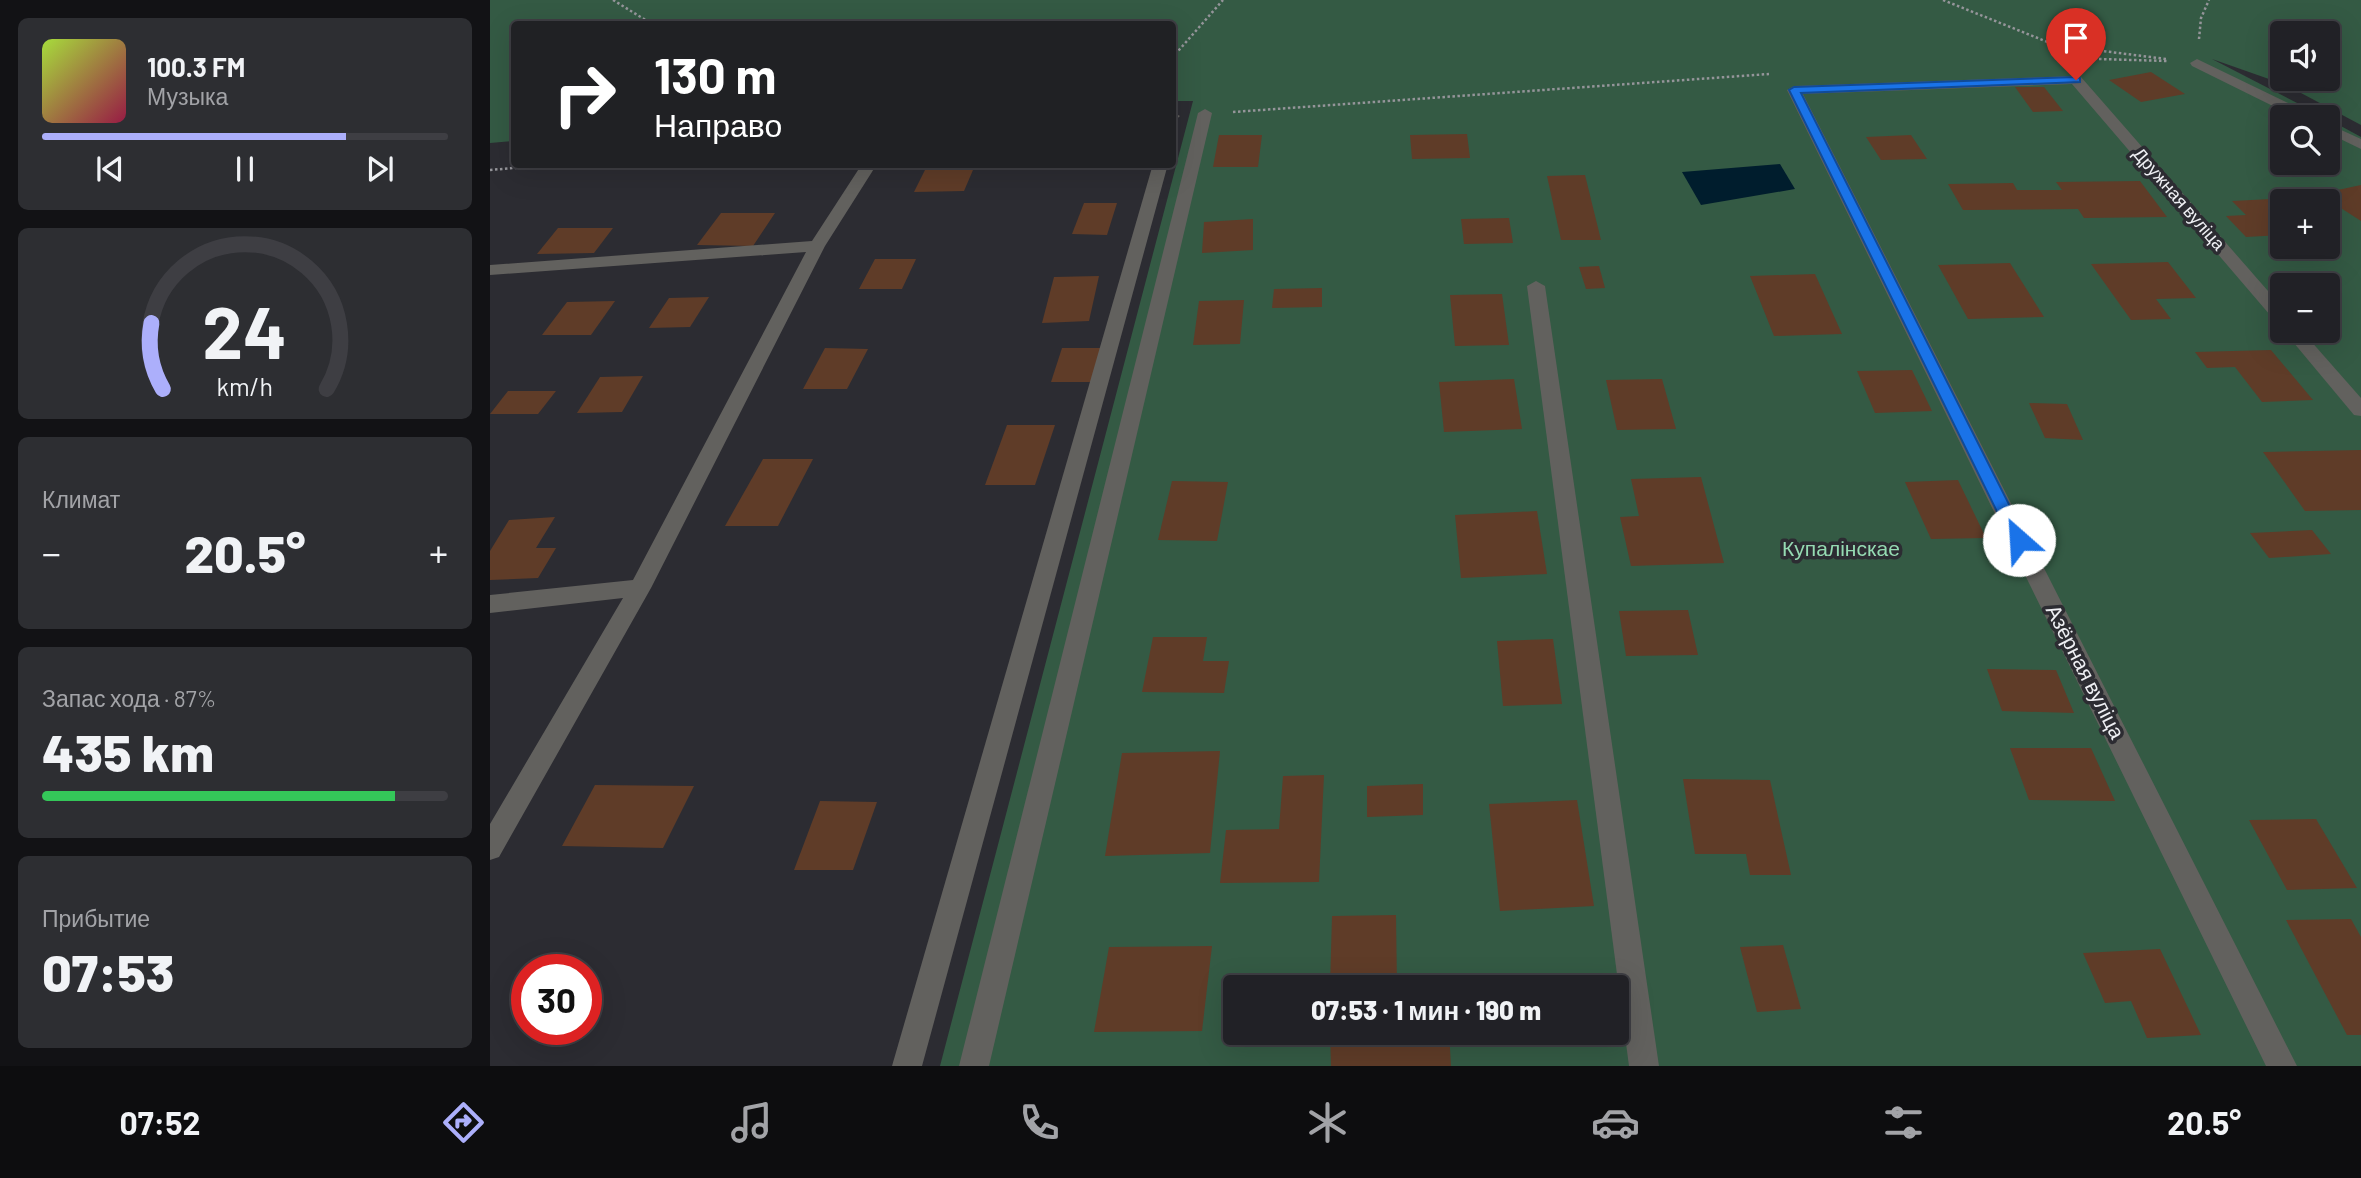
<!DOCTYPE html>
<html lang="ru">
<head>
<meta charset="utf-8">
<style>
	body { margin:0; font-family:Barlow,sans-serif; background:#2d2e32; color:#f1f3f6; height:100vh; display:flex; flex-direction:column; font-size:26px; white-space:nowrap }
	* { box-sizing:border-box; margin:0 }
	p { font-size:23px; color:#a2a3a7 }
	.icon { flex:none; width:38px; height:38px; fill:none; stroke:currentColor; stroke-width:2; stroke-linecap:round; stroke-linejoin:round }
	.map { position:relative; flex:1; overflow:hidden }
	.panel { display:flex; flex-direction:column; gap:18px; padding:18px; background:#121215; width:490px }
	.panel>* { flex:none }
	.top-card { position:absolute; left:21px; top:21px; width:665px; height:147px; border-radius:7px; box-shadow:0 7px 28px #0002,0 0 0 2px #3e3e43; background:#202124; color:#fff; overflow:hidden }
	.controls { position:absolute; left:1780px; top:21px; display:grid; gap:14px }
	.controls a { display:grid; place-items:center; width:70px; height:70px; border-radius:7px; background:#212126; box-shadow:0 7px 28px #0002,0 0 0 2px #3e3e43; font-size:35px }
	.speed { position:absolute; left:21px; top:954px; display:flex; gap:14px; font-size:35px; font-weight:700; text-align:center }
	.speed>* { display:grid; place-content:center; width:91px; height:91px; border-radius:50%; background:#212126; box-shadow:0 7px 28px #0002,0 0 0 2px #3e3e43; line-height:1 }
	.speed .limit { border:10px solid #d22; background:#fff; color:#111 }
	.pin { position:absolute; display:grid; place-items:center; width:60px; height:60px; color:#fff; margin:-72px -30px; border-radius:50% 50% 50% 0; rotate:-45deg; box-shadow:0 0 7px #0007 }
	.pin .icon { rotate:45deg }
	.me { position:absolute; width:77px; margin:-38px; rotate:334deg; stroke-linejoin:round; filter:drop-shadow(0 0 5px #0008) }
	.turn { display:flex; align-items:center; gap:24px; height:147px; padding:0 28px; font-size:32px }
	.turn .icon { width:91px; height:91px; stroke-width:2.5 }
	.turn b { display:block; font-size:49px; line-height:60px }
	.big { font-size:52px; font-weight:800; line-height:1.1 }
	.panel .widget { flex:1; display:flex; flex-direction:column; justify-content:center; gap:10px; min-width:0; padding:0 24px; border-radius:10px; background:#2d2e32 }
	.panel .dial { align-items:center; gap:0 }
	.dial svg { height:182px; overflow:visible; fill:none; stroke:#3e3e43; stroke-width:7; stroke-linecap:round; text-anchor:middle }
	.dial text { fill:#f1f3f6; stroke:none }
	.song { display:flex; align-items:center; gap:21px }
	.cover { width:84px; height:84px; border-radius:10px; background:linear-gradient(135deg,hsl(80 70% 55%),hsl(340 70% 35%)) }
	.played { height:7px; border-radius:4px; background:linear-gradient(90deg,#acaffb 75%,#3e3e43 75%) }
	.keys { display:flex; justify-content:space-around; direction:ltr }
	.heat { display:flex; justify-content:space-between; align-items:center; font-size:38px; direction:ltr }
	.charge { height:10px; border-radius:5px; background:linear-gradient(90deg,#34c759 87%,#3e3e43 0) }
	.trip { position:absolute; left:733px; top:975px; width:406px; height:70px; border-radius:7px; background:#212126; box-shadow:0 7px 28px #0002,0 0 0 2px #3e3e43; font-weight:800; line-height:70px; text-align:center }
	.menu { display:flex; height:112px; justify-content:space-around; align-items:center; background:#0d0d0f; color:#a2a3a7 }
	.menu .icon { width:49px; height:49px }
	.menu .selected { color:#acaffb }
	.menu b { font-size:32px; color:#f1f3f6 }
	main { display:flex; flex:1; min-height:0 }
	.map>svg:first-child { display:block }
	.green { fill:#345a44; fill-rule:evenodd }
	.water { fill:#001d2d }
	.building { fill:#5f3c28 }
	.lines { fill:none; stroke-linecap:round; stroke-linejoin:round }
	.path { stroke:#95959a; stroke-width:2.5; stroke-dasharray:2.5 2.5; stroke-linecap:butt }
	.minor { fill:#62615e; fill-rule:evenodd }
	.route { fill:#1a73e8; stroke:#114b97; stroke-width:2 }
	.labels { text-anchor:middle; stroke-width:7; stroke-linejoin:round; paint-order:stroke }
	.far-street-label { font-size:18px; fill:#eff0f4; stroke:#2c2c32 }
	.park-label { font-size:21px; fill:#95dab2; stroke:#2c2c32 }
	.street-label { font-size:21px; fill:#eff0f4; stroke:#2c2c32 }
</style>
</head>
<body>
<main>
<section class="panel">
<div class="widget">
<div class="song"><i class="cover"></i><div><b>100.3 FM</b><p>Музыка</p></div></div>
<div class="played"></div>
<div class="keys"><svg class="icon" aria-label="previous" viewBox="0 0 24 24"><path d="M18 5L8 12l10 7zM5 5v14"/></svg><svg class="icon" aria-label="pause" viewBox="0 0 24 24"><path d="M8 5v14M16 5v14"/></svg><svg class="icon" aria-label="next" viewBox="0 0 24 24"><path d="M6 5l10 7-10 7zM19 5v14"/></svg></div>
</div>
<div class="widget dial"><svg viewBox="0 0 100 80">
<path d="M14 69A42 42 0 1 1 86 69"/>
<path d="M14 69A42 42 0 0 1 9 40" stroke="#acaffb"/>
<text x="50" y="56" font-size="32" font-weight="700">24</text>
<text x="50" y="72" font-size="11">km/h</text>
</svg></div>
<div class="widget"><p>Климат</p>
<div class="heat"><a>−</a><b class="big">20.5°</b><a>+</a></div>
</div>
<div class="widget"><p>Запас хода · 87%</p><b class="big">435 km</b><div class="charge"></div></div>
<div class="widget"><p>Прибытие</p><b class="big">07:53</b></div>
</section>
<div class="map">
<svg width="1871" height="1066" viewBox="0 0 1871 1066">
	<rect width="100%" height="100%" fill="#2c2c32"/>
	<!-- green -->
	<path class="green" d="M 0,0 L 1871,0 L 1871,125 L 1796,85 L 1722,59 L 1834,117 L 1792,117 L 1792,163 L 1838,163 L 1838,119 L 1871,137 L 1871,1066 L 450,1066 L 703,101 L 683,101 L 682,24 L 24,24 L 24,141 L 0,143 ZM 1792,33 L 1838,33 L 1838,79 L 1792,79 ZM 1792,201 L 1838,201 L 1838,247 L 1792,247 ZM 1792,285 L 1838,285 L 1838,331 L 1792,331 ZM 746,987 L 1127,987 L 1127,1032 L 746,1032 Z"/>
	<!-- water -->
	<path class="water" d="M 1290,164 L 1305,189 L 1211,205 L 1192,172 Z"/>
	<!-- building -->
	<g class="building">
		<path d="M 1661,72 L 1695,94 L 1651,102 L 1619,80 Z"/>
		<path d="M 1525,87 L 1554,87 L 1573,111 L 1543,112 Z"/>
		<path d="M 977,134 L 980,158 L 922,159 L 920,135 Z"/>
		<path d="M 729,135 L 772,135 L 768,167 L 723,167 Z"/>
		<path d="M 1421,135 L 1437,159 L 1391,160 L 1376,137 Z"/>
		<path d="M 435,170 L 483,170 L 474,191 L 424,192 Z"/>
		<path d="M 1095,175 L 1111,240 L 1071,240 L 1057,176 Z"/>
		<path d="M 1650,181 L 1677,217 L 1594,218 L 1588,209 L 1473,210 L 1458,184 L 1523,183 L 1527,190 L 1572,190 L 1566,182 Z"/>
		<path d="M 1871,185 L 1871,221 L 1829,194 Z"/>
		<path d="M 1781,199 L 1792,209 L 1792,235 L 1756,237 L 1736,216 L 1756,215 L 1742,201 Z"/>
		<path d="M 594,203 L 627,203 L 617,235 L 582,234 Z"/>
		<path d="M 231,213 L 285,213 L 263,246 L 207,245 Z"/>
		<path d="M 1019,218 L 1023,243 L 974,244 L 971,219 Z"/>
		<path d="M 763,219 L 763,250 L 712,253 L 714,222 Z"/>
		<path d="M 68,228 L 123,228 L 104,253 L 47,254 Z"/>
		<path d="M 385,259 L 426,259 L 412,289 L 369,289 Z"/>
		<path d="M 1678,262 L 1706,298 L 1666,299 L 1681,319 L 1641,320 L 1601,264 Z"/>
		<path d="M 1520,263 L 1554,317 L 1478,319 L 1448,265 Z"/>
		<path d="M 1109,266 L 1115,288 L 1096,289 L 1089,267 Z"/>
		<path d="M 1325,274 L 1352,334 L 1284,336 L 1260,276 Z"/>
		<path d="M 609,276 L 599,321 L 552,323 L 564,277 Z"/>
		<path d="M 832,288 L 832,307 L 782,308 L 784,289 Z"/>
		<path d="M 1012,294 L 1019,345 L 965,346 L 960,295 Z"/>
		<path d="M 219,297 L 200,327 L 159,328 L 179,298 Z"/>
		<path d="M 754,300 L 750,344 L 703,345 L 709,301 Z"/>
		<path d="M 125,301 L 101,335 L 52,335 L 77,302 Z"/>
		<path d="M 335,348 L 378,349 L 357,389 L 313,389 Z"/>
		<path d="M 572,348 L 612,348 L 602,382 L 561,382 Z"/>
		<path d="M 1781,350 L 1823,400 L 1772,402 L 1745,367 L 1717,368 L 1705,352 Z"/>
		<path d="M 1422,370 L 1442,411 L 1385,413 L 1367,371 Z"/>
		<path d="M 153,376 L 132,412 L 87,413 L 110,377 Z"/>
		<path d="M 1024,379 L 1032,429 L 954,432 L 949,382 Z"/>
		<path d="M 1172,379 L 1186,429 L 1127,430 L 1116,380 Z"/>
		<path d="M 18,391 L 66,391 L 48,414 L 0,414 Z"/>
		<path d="M 1539,403 L 1577,404 L 1593,440 L 1555,438 Z"/>
		<path d="M 517,425 L 565,425 L 545,485 L 495,485 Z"/>
		<path d="M 1871,450 L 1871,510 L 1815,511 L 1773,452 Z"/>
		<path d="M 273,459 L 323,459 L 288,526 L 235,526 Z"/>
		<path d="M 1211,477 L 1234,563 L 1141,566 L 1130,517 L 1149,516 L 1141,479 Z"/>
		<path d="M 1468,480 L 1496,538 L 1441,539 L 1415,482 Z"/>
		<path d="M 682,481 L 738,482 L 727,541 L 668,540 Z"/>
		<path d="M 1047,511 L 1057,574 L 971,578 L 965,515 Z"/>
		<path d="M 65,517 L 46,548 L 66,548 L 48,578 L 0,580 L 0,551 L 19,520 Z"/>
		<path d="M 1822,530 L 1841,554 L 1779,558 L 1760,533 Z"/>
		<path d="M 1198,610 L 1208,655 L 1136,656 L 1129,611 Z"/>
		<path d="M 663,637 L 717,637 L 713,661 L 739,661 L 734,693 L 652,692 Z"/>
		<path d="M 1063,639 L 1072,704 L 1013,706 L 1007,641 Z"/>
		<path d="M 1497,669 L 1566,670 L 1584,713 L 1512,711 Z"/>
		<path d="M 1520,748 L 1601,748 L 1625,801 L 1539,800 Z"/>
		<path d="M 730,751 L 720,853 L 615,856 L 632,753 Z"/>
		<path d="M 834,775 L 829,882 L 730,883 L 736,830 L 789,829 L 793,776 Z"/>
		<path d="M 1193,779 L 1280,780 L 1301,875 L 1260,875 L 1256,854 L 1205,854 Z"/>
		<path d="M 933,784 L 933,815 L 877,817 L 877,786 Z"/>
		<path d="M 105,785 L 204,786 L 173,848 L 72,846 Z"/>
		<path d="M 1087,800 L 1104,906 L 1010,911 L 999,804 Z"/>
		<path d="M 330,801 L 387,802 L 363,870 L 304,870 Z"/>
		<path d="M 1826,819 L 1867,888 L 1797,890 L 1759,820 Z"/>
		<path d="M 906,915 L 907,987 L 840,987 L 842,916 Z"/>
		<path d="M 1861,919 L 1871,937 L 1871,1035 L 1857,1035 L 1796,920 Z"/>
		<path d="M 1293,945 L 1311,1009 L 1267,1012 L 1250,947 Z"/>
		<path d="M 722,946 L 712,1031 L 604,1032 L 619,947 Z"/>
		<path d="M 1670,949 L 1711,1035 L 1657,1038 L 1641,1001 L 1615,1003 L 1593,953 Z"/>
		<path d="M 840,1032 L 959,1032 L 961,1066 L 841,1066 Z"/>
	</g>
	<g class="lines">
		<!-- path -->
		<g class="path">
			<path d="M 123,0 L 162,24"/>
			<path d="M 1453,0 L 1565,45 L 1676,59"/>
			<path d="M 1709,39 L 1711,18 L 1719,0"/>
			<path d="M 682,58 L 733,0"/>
			<path d="M 1609,59 L 1677,61"/>
			<path d="M 743,112 L 1279,74"/>
			<path d="M 0,170 L 71,164"/>
		</g>
		<!-- minor -->
		<g class="minor">
			<path d="M 1707,59 L 1821,114 L 1823,117 L 1805,117 L 1702,66 L 1700,63 Z"/>
			<path d="M 1586,76 L 1591,77 L 1792,307 L 1792,323 L 1786,322 L 1582,84 L 1313,94 L 1807,1066 L 1776,1066 L 1297,90 L 1304,86 Z"/>
			<path d="M 715,109 L 722,113 L 499,1066 L 469,1066 L 708,113 Z"/>
			<path d="M 682,112 L 690,116 L 682,123 Z"/>
			<path d="M 1838,124 L 1871,139 L 1871,149 L 1838,133 Z"/>
			<path d="M 372,164 L 387,164 L 335,246 L 161,588 L 9,857 L 0,860 L 0,824 L 133,598 L 0,613 L 0,595 L 143,580 L 316,252 L 0,275 L 0,265 L 322,241 Z"/>
			<path d="M 663,164 L 678,164 L 432,1066 L 402,1066 Z"/>
			<path d="M 1046,281 L 1055,286 L 1169,1066 L 1139,1066 L 1037,286 Z"/>
			<path d="M 1794,331 L 1812,331 L 1871,398 L 1871,416 L 1864,415 Z"/>
		</g>
	</g>
	<!-- route -->
	<path class="route" d="M 1586,77 L 1590,78 L 1590,82 L 1311,93 L 1537,540 L 1529,546 L 1521,540 L 1299,90 L 1304,87 Z"/>
	<g class="labels">
		<!-- far-street labels -->
		<g class="far-street-label">
			<text transform="translate(1689 199) rotate(49)" y="6">Дружная вуліца</text>
		</g>
		<!-- park labels -->
		<g class="park-label">
			<text x="1351" y="556">Купалінскае</text>
		</g>
		<!-- street labels -->
		<g class="street-label">
			<text transform="translate(1595 672) rotate(63)" y="7">Азёрная вуліца</text>
		</g>
	</g>
</svg>
<div class="controls">
<a><svg class="icon" aria-label="sound" viewBox="0 0 24 24"><path d="M4 9h4l5-4v14l-5-4H4zM17 9q2 3 0 6"/></svg></a>
<a><svg class="icon" aria-label="search" viewBox="0 0 24 24"><circle cx="10" cy="10" r="6"/><path d="M15 15l6 6"/></svg></a>
<a>+</a>
<a>−</a>
</div>
<div class="speed"><div class="limit">30</div></div>
<div class="pin" style="left:1586px;top:80px;background:#d93025"><svg class="icon" aria-label="arrive" viewBox="0 0 24 24"><path d="M6 21V4h12l-3 4 3 4H6"/></svg></div>
<svg class="me" style="left:1529px;top:540px" viewBox="-20 -20 40 40"><circle r="19" fill="#fff"/><path d="M0-13L10 11 0 6-10 11z" fill="#1a73e8"/></svg>
<div class="trip">07:53 · 1 мин · 190 m</div>
<div class="top-card">
<div class="turn"><svg class="icon" aria-label="right" viewBox="0 0 24 24"><path d="M7 20v-9h11M14 6l5 5-5 5"/></svg><div><b>130 m</b>Направо</div></div>
</div>
</div>
</main>
<nav class="menu">
<b>07:52</b>
<svg class="icon selected" aria-label="directions" viewBox="0 0 24 24"><path d="M12 3l9 9-9 9-9-9zM9 14v-3h6M13 9l2 2-2 2"/></svg>
<svg class="icon" aria-label="music" viewBox="0 0 24 24"><path d="M9 18V5l10-2v13"/><circle cx="6" cy="18" r="3"/><circle cx="16" cy="16" r="3"/></svg>
<svg class="icon" aria-label="phone" viewBox="0 0 24 24"><path d="M5 4h4l2 5-3 2q2 4 5 5l2-3 5 2v4C11 20 4 13 5 4z"/></svg>
<svg class="icon" aria-label="climate" viewBox="0 0 24 24"><path d="M12 3v18M4 7l16 10M4 17L20 7"/></svg>
<svg class="icon" aria-label="car" viewBox="0 0 24 24"><path d="M5 17H2v-5l4-1 3-4h7l3 4 3 1v5h-3M9 17h6M6 11h13"/><circle cx="7" cy="17" r="2"/><circle cx="17" cy="17" r="2"/></svg>
<svg class="icon" aria-label="filters" viewBox="0 0 24 24"><path d="M4 7h16M4 17h16"/><circle cx="9" cy="7" r="2"/><circle cx="15" cy="17" r="2"/></svg>
<b>20.5°</b>
</nav>
</body>
</html>
